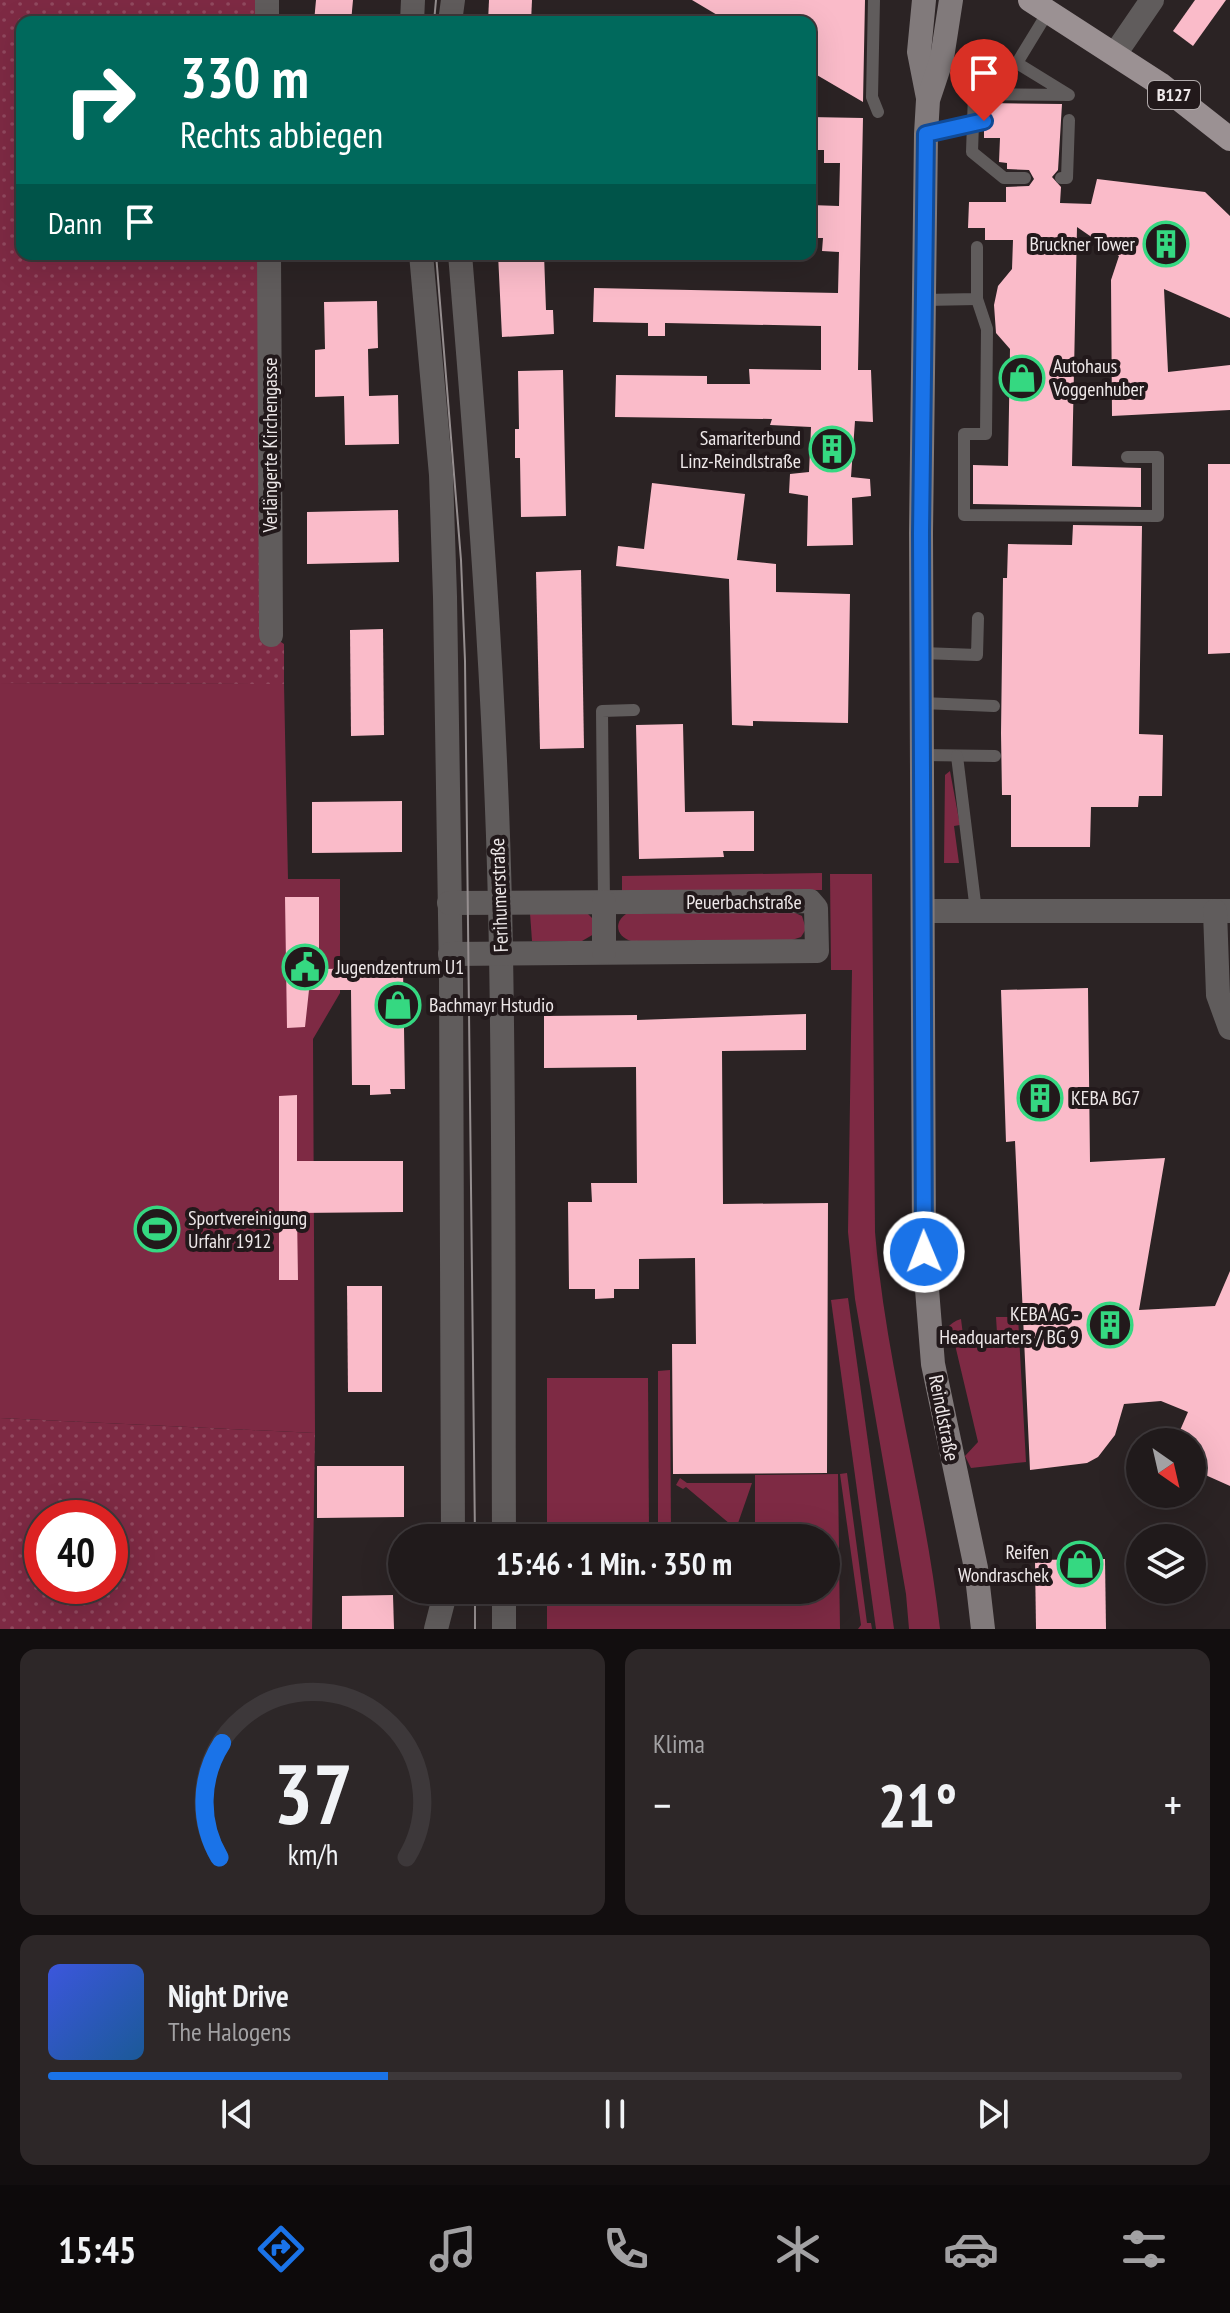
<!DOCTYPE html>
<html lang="de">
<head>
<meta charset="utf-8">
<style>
	body { margin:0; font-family:"PT Sans Narrow",sans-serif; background:#2d2728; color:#f1f3f6; height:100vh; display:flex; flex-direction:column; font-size:30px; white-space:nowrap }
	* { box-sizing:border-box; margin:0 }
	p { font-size:26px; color:#a2a1a3 }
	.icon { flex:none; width:44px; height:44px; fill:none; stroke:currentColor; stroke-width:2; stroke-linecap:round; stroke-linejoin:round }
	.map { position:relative; height:1629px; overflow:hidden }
	.panel { display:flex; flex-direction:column; gap:20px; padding:20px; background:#120e0f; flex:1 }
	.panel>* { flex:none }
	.guide { position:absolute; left:16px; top:16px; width:800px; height:244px; border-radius:16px; box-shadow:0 8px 32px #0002,0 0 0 2px #3d383a; background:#00695c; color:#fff; overflow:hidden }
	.needle { width:52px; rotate:146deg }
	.buttons { position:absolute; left:1126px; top:1428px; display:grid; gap:16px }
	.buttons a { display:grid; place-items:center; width:80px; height:80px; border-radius:50%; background:#201a1b; box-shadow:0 8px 32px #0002,0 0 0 2px #3d383a; font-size:40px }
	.speed { position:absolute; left:24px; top:1500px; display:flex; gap:16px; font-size:40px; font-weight:700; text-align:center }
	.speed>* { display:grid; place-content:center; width:104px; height:104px; border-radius:50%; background:#201a1b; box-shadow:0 8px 32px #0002,0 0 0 2px #3d383a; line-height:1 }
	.speed .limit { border:12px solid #d22; background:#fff; color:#111 }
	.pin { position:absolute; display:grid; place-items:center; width:68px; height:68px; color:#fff; margin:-82px -34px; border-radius:50% 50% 50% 0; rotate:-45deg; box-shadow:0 0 8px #0007 }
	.pin .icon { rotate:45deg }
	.me { position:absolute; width:88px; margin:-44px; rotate:359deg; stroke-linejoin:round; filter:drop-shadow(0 0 6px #0008) }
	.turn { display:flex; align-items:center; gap:28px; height:168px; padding:0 32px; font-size:36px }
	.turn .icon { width:104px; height:104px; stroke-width:2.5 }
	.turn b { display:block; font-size:56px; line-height:68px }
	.then { display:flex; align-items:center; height:76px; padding:0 32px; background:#0003; gap:16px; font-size:30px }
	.big { font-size:60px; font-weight:800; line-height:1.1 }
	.panel .card { flex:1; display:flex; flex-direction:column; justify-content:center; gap:12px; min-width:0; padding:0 28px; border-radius:16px; background:#2d2728 }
	.panel .dial { align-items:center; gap:0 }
	.dial svg { height:208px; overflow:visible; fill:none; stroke:#3d383a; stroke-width:7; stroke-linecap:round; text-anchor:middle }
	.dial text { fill:#f1f3f6; stroke:none }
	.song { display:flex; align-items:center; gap:24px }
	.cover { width:96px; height:96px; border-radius:12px; background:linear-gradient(135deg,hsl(230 70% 55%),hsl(210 70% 35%)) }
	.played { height:8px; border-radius:4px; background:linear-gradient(90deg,#1a73e8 30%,#3d383a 30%) }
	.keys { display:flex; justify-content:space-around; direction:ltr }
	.heat { display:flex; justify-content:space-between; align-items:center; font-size:44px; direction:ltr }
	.panel .tiles { flex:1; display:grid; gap:20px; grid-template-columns:1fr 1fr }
	.card:last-child { grid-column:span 2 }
	.trip { position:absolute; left:388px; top:1524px; width:452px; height:80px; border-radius:40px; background:#201a1b; box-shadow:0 8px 32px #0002,0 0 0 2px #3d383a; font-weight:800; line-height:80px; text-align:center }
	.dock { display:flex; height:128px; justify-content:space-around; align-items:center; background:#0d0a0b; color:#a2a1a3 }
	.dock .icon { width:56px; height:56px }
	.dock .on { color:#1a73e8 }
	.dock b { font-size:36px; color:#f1f3f6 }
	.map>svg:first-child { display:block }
	.green { fill:#7e2a44 }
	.park { fill:url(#park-dots); fill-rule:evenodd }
	.building { fill:#fabbc9 }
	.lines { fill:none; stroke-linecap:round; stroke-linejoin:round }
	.lane { stroke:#605c5c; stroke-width:12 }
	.street { stroke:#605c5c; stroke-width:24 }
	.secondary { stroke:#817a7b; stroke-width:24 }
	.primary { stroke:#9b9193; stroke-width:24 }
	.tram { stroke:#958e8f; stroke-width:2 }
	.route-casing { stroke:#114b97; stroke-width:20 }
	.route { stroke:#1a73e8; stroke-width:14 }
	.labels { text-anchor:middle; stroke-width:8; stroke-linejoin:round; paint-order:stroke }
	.shield { fill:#22191b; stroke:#b1aaab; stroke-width:2 }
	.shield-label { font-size:18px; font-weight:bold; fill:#eee8e9 }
	.poi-label { font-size:20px; fill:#eee8e9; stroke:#22191b; text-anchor:start }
	.street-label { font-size:20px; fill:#eee8e9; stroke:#22191b }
</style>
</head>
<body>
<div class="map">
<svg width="1230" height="1629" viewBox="0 0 1230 1629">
	<defs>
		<pattern id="park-dots" width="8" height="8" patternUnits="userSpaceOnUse" patternTransform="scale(2)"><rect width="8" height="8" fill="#7e2a44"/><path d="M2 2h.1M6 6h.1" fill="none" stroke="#91495f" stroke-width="1.8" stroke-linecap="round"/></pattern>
	</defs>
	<rect width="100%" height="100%" fill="#2b2324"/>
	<!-- green -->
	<g class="green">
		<path d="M 0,683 L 284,684 L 288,879 L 340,879 L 340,993 L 313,1039 L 315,1433 L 0,1418 Z"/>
		<path d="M 950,771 L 960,825 L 954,826 L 959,863 L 944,863 L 945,775 Z"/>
		<path d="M 822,873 L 822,890 L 622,891 L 622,876 Z"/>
		<path d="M 830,874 L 872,874 L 875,1232 C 886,1366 925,1495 940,1629 L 909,1629 L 906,1594 L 855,1299 L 848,1232 L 852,970 L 831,970 Z"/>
		<path d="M 793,912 L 802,916 L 806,929 L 801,937 L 792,940 L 631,941 C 617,937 613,923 626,914 Z"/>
		<path d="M 530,913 L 587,913 L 594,920 L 594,934 L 582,941 L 532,941 Z"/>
		<path d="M 848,1298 L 894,1629 L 876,1629 L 831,1300 Z"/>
		<path d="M 996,1317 L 1018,1317 L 1026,1462 L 971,1468 L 965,1456 L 978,1442 L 952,1332 L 939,1345 C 942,1333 949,1322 961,1319 L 963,1335 L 997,1333 Z"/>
		<path d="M 670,1370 L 671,1532 L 658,1532 L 658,1371 Z"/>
		<path d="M 547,1378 L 648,1378 L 649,1529 L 547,1530 Z"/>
		<path d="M 847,1473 L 867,1623 L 871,1623 L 872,1629 L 858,1629 L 861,1625 L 840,1474 Z"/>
		<path d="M 838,1474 L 839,1550 L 826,1550 L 826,1538 L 755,1538 L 755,1475 Z"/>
		<path d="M 680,1478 L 687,1483 L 752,1483 L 736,1529 L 686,1487 L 683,1489 L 676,1485 Z"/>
		<path d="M 826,1560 L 839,1560 L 840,1629 L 547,1629 L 547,1590 L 826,1590 Z"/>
	</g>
	<!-- park -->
	<g class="park">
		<path d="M 0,0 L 262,0 L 262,22 L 22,22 L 22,254 L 263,254 L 263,630 L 284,644 L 284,684 L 0,683 Z"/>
		<path d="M 0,1418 L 315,1433 L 312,1629 L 0,1629 ZM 110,1518 L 110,1586 L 42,1586 L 42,1518 Z"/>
	</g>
	<!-- building -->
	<g class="building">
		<path d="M 316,0 L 353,0 L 351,22 L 314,22 Z"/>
		<path d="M 489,0 L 532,0 L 531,22 L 488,22 Z"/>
		<path d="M 692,0 L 865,0 L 863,102 L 810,71 L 810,22 L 729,22 Z"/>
		<path d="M 1195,0 L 1226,0 L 1193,46 L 1173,31 Z"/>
		<path d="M 985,103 L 1062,104 L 1058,170 L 1052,177 L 1061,187 L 1060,203 L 1091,204 L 1097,179 L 1205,192 L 1230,216 L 1230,318 L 1164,289 L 1168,372 L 1230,365 L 1230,410 L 1112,416 L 1111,280 L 1119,256 L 1077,227 L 1072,466 L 1141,468 L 1141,507 L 973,504 L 973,465 L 1008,466 L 1010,349 L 996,333 L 994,305 L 998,286 L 1012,269 L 1013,240 L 985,240 L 985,228 L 968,228 L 969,202 L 1006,202 L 1006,187 L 1029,186 L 1034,179 L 1029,170 L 1007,169 L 1007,163 L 999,162 L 1000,138 L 984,138 L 984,130 L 991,127 L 993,120 L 985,112 Z"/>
		<path d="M 810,117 L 863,118 L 858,370 L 871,370 L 873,422 L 855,421 L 851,477 L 870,479 L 871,496 L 852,498 L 853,545 L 807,546 L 808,496 L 789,493 L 790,474 L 809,472 L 811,427 L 770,425 L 772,419 L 615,417 L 616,375 L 707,376 L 707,384 L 750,384 L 749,369 L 821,370 L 821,326 L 665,323 L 665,336 L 648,336 L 648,323 L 593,322 L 594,288 L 838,293 L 839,252 L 822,251 L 823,238 L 810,238 L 810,205 L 839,206 L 840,163 L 824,163 L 824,150 L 810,150 Z"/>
		<path d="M 498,254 L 544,254 L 546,310 L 553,310 L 554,334 L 502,337 Z"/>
		<path d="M 377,301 L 378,348 L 368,349 L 369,396 L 398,395 L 399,444 L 345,445 L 344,396 L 315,397 L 315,350 L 325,349 L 324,302 Z"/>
		<path d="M 563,370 L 566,516 L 521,517 L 520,458 L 515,458 L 515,429 L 519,429 L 518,371 Z"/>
		<path d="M 1208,464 L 1230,464 L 1230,653 L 1208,654 Z"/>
		<path d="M 652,483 L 745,494 L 737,560 L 776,564 L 776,592 L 850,594 L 848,723 L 753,721 L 753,726 L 732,725 L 729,579 L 616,566 L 618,546 L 644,549 Z"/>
		<path d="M 398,510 L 399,562 L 307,564 L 307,512 Z"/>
		<path d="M 1073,525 L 1142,526 L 1139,734 L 1163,735 L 1162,796 L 1139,796 L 1138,807 L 1091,807 L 1090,847 L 1011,847 L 1011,795 L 1002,795 L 1001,733 L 1003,578 L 1007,578 L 1008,544 L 1072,545 Z"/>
		<path d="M 581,570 L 584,748 L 540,749 L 536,572 Z"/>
		<path d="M 383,629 L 384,735 L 351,736 L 350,630 Z"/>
		<path d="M 683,724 L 685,812 L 754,811 L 754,851 L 723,851 L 724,857 L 639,859 L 636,725 Z"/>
		<path d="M 402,801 L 402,852 L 312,853 L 312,802 Z"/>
		<path d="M 285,897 L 319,897 L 319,969 L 403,968 L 405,1089 L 390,1089 L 391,1094 L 370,1095 L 370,1085 L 352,1085 L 351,990 L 309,990 L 305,1027 L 287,1028 Z"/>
		<path d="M 1088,988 L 1090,1162 L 1165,1158 L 1139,1310 L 1215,1306 L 1230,1271 L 1230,1486 L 1192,1469 L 1192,1442 L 1175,1442 L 1188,1412 L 1161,1401 L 1124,1404 L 1115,1435 L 1098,1457 L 1087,1463 L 1030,1470 L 1015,1141 L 1006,1142 L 1001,990 Z"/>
		<path d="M 806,1014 L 806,1050 L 722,1051 L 723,1204 L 828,1203 L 827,1473 L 673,1474 L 672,1344 L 696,1344 L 695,1258 L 639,1259 L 639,1289 L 614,1289 L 614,1298 L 595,1299 L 595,1289 L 569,1289 L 568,1202 L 592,1202 L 591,1183 L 637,1183 L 636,1067 L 544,1068 L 544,1016 L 637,1015 L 637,1020 Z"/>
		<path d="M 297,1095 L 297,1161 L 403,1161 L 403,1212 L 297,1213 L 298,1280 L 279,1280 L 279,1096 Z"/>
		<path d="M 347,1286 L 382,1286 L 382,1392 L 348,1392 Z"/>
		<path d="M 317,1466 L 404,1466 L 404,1517 L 317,1518 Z"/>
		<path d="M 1105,1559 L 1106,1629 L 1036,1629 L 1035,1560 Z"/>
		<path d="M 393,1595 L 394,1629 L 342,1629 L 342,1596 Z"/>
	</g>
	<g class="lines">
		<!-- lane -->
		<g class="lane">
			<path d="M 874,0 L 872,97 L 878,112"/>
			<path d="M 974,94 L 977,63 L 1017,63"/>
			<path d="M 926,134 L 984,121"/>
			<path d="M 1025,178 L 1004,178 L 972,152 L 974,94 L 1069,95 L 1017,63 L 1048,12"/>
			<path d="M 1061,178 L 1067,178 L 1069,120"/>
			<path d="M 977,299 L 987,329 L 986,434 L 964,434 L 964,515 L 1158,516 L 1158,457 L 1127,457"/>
			<path d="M 924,300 L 977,299 L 977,247"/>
			<path d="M 922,653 L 977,655 L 978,618"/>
			<path d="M 922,703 L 994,706"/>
			<path d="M 923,755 L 995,756"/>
			<path d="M 957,756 L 976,911"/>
			<path d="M 604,902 L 602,711 L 634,710"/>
		</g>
		<!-- street -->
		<g class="street">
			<path d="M 267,0 L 267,22"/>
			<path d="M 412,22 L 413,0"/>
			<path d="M 450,22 L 453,0"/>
			<path d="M 1115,54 L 1152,0"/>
			<path d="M 269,254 L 271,635"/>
			<path d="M 421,254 L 441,475 L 445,597 L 451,979 L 453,1538"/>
			<path d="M 460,254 C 478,471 495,688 500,905 C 505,1116 503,1327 504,1538"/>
			<path d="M 449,903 L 810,901 L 816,908 L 817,951 L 450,954"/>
			<path d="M 923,911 L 1230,911"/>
			<path d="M 1215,911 L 1218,995 L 1230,1028"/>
			<path d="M 604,952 L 604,902"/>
			<path d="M 504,1590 L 504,1629"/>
			<path d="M 436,1629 L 446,1590"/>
		</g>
		<!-- secondary -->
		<g class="secondary">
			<path d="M 924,0 L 919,52 L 928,98"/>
			<path d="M 951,0 L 942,58 L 928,100 L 926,134 L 921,533 L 924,1252 L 933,1364 L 976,1568 L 983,1629"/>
		</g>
		<!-- primary -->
		<path class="primary" d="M 1030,0 L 1160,84 L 1230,139"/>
		<!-- tram -->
		<g class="tram">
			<path d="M 434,22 L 436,0"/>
			<path d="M 436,254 L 461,560 L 465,661 L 475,1538"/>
			<path d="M 475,1590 L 475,1629"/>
		</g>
	</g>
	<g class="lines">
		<!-- route casing -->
		<g class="route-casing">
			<path id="route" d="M 924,1252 L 921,533 L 926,134 L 984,121"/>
		</g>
		<!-- route -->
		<use href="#route" class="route"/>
	</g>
	<!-- icons -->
	<defs>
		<g id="building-ring" transform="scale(2.3)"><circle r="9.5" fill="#22191b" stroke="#35d881" stroke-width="1.5"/><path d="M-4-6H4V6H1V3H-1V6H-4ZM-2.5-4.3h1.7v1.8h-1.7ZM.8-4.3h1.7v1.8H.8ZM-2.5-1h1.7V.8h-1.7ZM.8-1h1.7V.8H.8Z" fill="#35d881"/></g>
		<g id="shop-ring" transform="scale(2.3)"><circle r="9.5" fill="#22191b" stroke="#35d881" stroke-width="1.5"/><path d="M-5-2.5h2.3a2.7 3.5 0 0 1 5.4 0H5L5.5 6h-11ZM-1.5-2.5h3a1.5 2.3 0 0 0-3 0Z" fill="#35d881"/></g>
		<g id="civic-ring" transform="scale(2.3)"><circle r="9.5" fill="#22191b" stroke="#35d881" stroke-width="1.5"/><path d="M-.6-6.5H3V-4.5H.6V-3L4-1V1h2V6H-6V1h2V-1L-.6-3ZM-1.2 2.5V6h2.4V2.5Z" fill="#35d881"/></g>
		<g id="stadium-ring" transform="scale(2.3)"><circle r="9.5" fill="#22191b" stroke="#35d881" stroke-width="1.5"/><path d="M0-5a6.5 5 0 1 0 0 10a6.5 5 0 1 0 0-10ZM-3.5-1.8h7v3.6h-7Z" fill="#35d881"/></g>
	</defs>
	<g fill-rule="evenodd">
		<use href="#building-ring" x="1166" y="244"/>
		<use href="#shop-ring" x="1022" y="378"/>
		<use href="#building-ring" x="832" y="449"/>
		<use href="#civic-ring" x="305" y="967"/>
		<use href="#shop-ring" x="398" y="1005"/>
		<use href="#building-ring" x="1040" y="1098"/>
		<use href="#stadium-ring" x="157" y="1229"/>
		<use href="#building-ring" x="1110" y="1325"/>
		<use href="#shop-ring" x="1080" y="1564"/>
	</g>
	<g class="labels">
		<!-- shield labels -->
		<rect class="shield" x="1148" y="81" width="52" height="28" rx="6"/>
		<g class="shield-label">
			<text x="1174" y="101">B127</text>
		</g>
		<!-- poi labels -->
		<g class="poi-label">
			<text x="1135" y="251" text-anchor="end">Bruckner Tower</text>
			<text x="1053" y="373">Autohaus<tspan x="1053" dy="23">Voggenhuber</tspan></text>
			<text x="801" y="445" text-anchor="end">Samariterbund<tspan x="801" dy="23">Linz-Reindlstraße</tspan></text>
			<text x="336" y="974">Jugendzentrum U1</text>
			<text x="429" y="1012">Bachmayr Hstudio</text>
			<text x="1071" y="1105">KEBA BG7</text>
			<text x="188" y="1225">Sportvereinigung<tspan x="188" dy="23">Urfahr 1912</tspan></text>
			<text x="1079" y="1321" text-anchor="end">KEBA AG -<tspan x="1079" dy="23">Headquarters / BG 9</tspan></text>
			<text x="1049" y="1559" text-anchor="end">Reifen<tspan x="1049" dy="23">Wondraschek</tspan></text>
		</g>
		<!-- street labels -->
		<g class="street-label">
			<text transform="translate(270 445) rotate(-90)" y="7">Verlängerte Kirchengasse</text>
			<text transform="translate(499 895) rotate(-92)" y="7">Ferihumerstraße</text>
			<text x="744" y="909">Peuerbachstraße</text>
			<text transform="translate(944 1418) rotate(79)" y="7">Reindlstraße</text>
		</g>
	</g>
</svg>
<div class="buttons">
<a><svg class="needle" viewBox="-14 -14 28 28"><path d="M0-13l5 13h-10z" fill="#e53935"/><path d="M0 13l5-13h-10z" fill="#a2a1a3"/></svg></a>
<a><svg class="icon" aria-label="layers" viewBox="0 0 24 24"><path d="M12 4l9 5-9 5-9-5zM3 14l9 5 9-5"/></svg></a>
</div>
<div class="speed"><div class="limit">40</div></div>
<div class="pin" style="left:984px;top:121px;background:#d93025"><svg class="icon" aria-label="arrive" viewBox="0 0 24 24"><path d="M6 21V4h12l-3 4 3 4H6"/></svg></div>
<svg class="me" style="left:924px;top:1252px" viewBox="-20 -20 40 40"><circle r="17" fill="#1a73e8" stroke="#fff" stroke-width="3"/><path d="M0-11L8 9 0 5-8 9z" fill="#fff"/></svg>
<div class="trip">15:46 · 1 Min. · 350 m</div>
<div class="guide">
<div class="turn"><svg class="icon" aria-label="right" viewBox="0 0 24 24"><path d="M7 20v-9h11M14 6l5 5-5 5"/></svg><div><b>330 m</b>Rechts abbiegen</div></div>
<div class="then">Dann<svg class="icon" aria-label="arrive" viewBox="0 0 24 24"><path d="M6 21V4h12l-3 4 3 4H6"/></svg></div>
</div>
</div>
<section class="panel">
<div class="tiles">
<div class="card dial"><svg viewBox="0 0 100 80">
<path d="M14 69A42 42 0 1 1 86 69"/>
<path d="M14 69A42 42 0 0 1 15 25" stroke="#1a73e8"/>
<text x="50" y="56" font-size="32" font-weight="700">37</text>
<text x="50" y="72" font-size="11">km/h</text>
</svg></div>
<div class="card"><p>Klima</p>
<div class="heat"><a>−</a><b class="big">21°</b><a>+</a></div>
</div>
<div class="card">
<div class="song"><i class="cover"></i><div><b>Night Drive</b><p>The Halogens</p></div></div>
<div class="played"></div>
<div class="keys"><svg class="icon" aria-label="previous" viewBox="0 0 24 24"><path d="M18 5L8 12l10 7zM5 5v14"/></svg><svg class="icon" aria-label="pause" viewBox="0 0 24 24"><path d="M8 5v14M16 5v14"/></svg><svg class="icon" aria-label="next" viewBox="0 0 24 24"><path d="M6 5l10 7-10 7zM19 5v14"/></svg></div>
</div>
</div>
</section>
<nav class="dock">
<b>15:45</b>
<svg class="icon on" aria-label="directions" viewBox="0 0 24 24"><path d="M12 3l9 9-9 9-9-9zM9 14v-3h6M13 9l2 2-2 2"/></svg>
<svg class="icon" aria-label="music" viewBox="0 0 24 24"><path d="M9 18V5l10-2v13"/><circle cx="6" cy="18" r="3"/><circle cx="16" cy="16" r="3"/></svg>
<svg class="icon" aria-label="phone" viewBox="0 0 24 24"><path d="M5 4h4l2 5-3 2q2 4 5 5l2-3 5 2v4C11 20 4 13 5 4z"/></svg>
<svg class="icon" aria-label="climate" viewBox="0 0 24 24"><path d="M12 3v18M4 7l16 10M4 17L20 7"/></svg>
<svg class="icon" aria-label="car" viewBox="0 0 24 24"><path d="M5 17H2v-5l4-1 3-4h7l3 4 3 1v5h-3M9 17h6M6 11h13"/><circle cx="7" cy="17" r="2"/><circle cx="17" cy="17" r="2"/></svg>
<svg class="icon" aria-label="filters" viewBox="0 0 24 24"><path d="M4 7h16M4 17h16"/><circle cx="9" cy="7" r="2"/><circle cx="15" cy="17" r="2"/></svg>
</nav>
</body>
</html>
